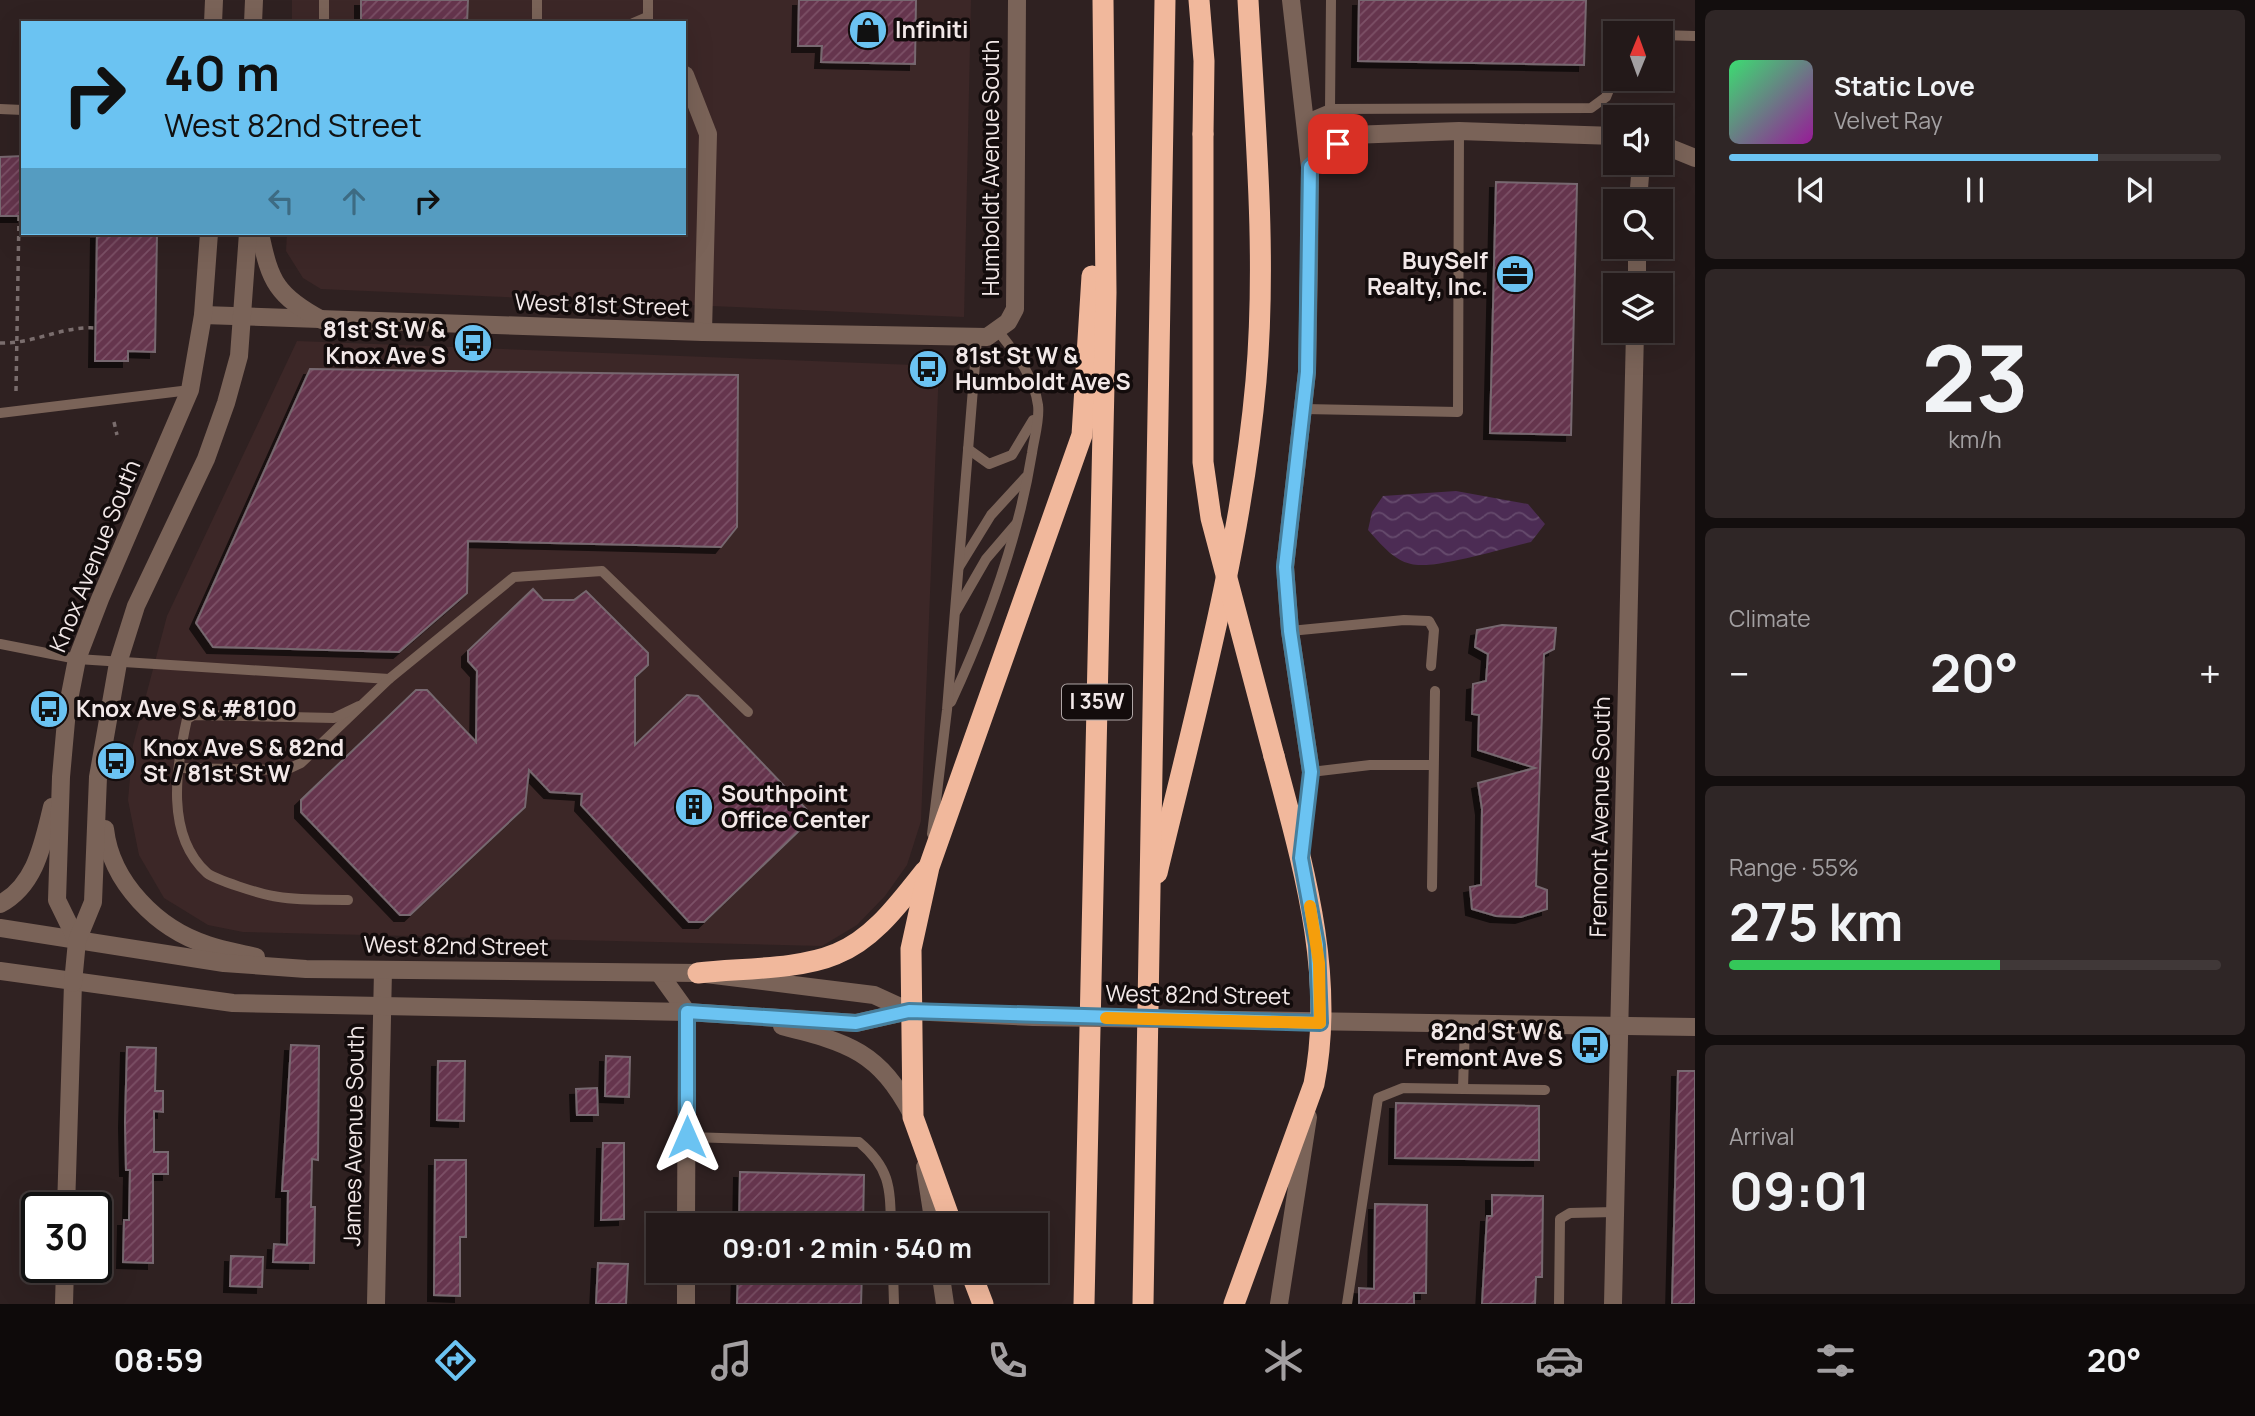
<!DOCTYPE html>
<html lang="en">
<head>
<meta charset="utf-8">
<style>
	body { margin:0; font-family:Manrope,sans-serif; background:#2f2626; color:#f1f3f6; height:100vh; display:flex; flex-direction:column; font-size:26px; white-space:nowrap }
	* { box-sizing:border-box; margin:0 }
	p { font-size:23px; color:#a3a0a2 }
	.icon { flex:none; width:38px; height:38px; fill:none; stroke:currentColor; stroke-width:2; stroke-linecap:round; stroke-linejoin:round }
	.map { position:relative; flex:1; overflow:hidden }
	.details { display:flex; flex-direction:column; gap:10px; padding:10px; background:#130e0e; width:560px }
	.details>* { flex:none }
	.top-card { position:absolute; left:21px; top:21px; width:665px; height:214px; border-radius:0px; box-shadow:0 7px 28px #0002,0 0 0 2px #403838; background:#6bc3f2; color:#111; overflow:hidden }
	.needle { width:46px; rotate:1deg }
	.tools { position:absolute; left:1603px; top:21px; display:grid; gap:14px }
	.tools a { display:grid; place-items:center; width:70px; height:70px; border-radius:0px; background:#231919; box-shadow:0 7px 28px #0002,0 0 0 2px #403838; font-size:35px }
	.speed { position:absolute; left:21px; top:1192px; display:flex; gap:14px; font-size:35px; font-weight:700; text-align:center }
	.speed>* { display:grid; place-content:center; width:91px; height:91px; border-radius:50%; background:#231919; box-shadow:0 7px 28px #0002,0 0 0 2px #403838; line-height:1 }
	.speed .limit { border:4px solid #111; border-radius:10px; background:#fff; color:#111 }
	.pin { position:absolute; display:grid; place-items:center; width:60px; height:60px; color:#fff; margin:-30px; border-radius:14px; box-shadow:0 4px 10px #0006 }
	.me { position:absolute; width:77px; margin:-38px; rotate:0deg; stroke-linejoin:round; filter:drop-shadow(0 0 5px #0008) }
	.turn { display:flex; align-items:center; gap:24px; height:147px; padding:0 28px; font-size:32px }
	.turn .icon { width:91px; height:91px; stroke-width:2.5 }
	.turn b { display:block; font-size:49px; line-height:60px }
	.lanes { display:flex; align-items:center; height:66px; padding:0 28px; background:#0003; justify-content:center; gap:35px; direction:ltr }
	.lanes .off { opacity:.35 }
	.big { font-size:52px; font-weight:700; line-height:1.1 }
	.details .tile { flex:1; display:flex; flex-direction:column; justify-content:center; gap:10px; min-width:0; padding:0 24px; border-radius:10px; background:#2f2626 }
	.details .dial { align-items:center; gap:0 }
	.dial b { font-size:91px; line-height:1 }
	.song { display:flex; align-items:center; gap:21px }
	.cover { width:84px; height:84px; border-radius:10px; background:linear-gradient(135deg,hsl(140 70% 55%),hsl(300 70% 35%)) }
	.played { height:7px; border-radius:4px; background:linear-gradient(90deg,#6bc3f2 75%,#403838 75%) }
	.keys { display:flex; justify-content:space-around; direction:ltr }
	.heat { display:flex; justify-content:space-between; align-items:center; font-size:38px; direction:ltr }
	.charge { height:10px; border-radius:5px; background:linear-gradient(90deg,#34c759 55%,#403838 0) }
	.trip { position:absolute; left:646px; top:1213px; width:402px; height:70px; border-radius:0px; background:#231919; box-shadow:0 7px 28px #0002,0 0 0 2px #403838; font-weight:700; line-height:70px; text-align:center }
	.tabs { display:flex; height:112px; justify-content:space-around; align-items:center; background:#0e0a0a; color:#a3a0a2 }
	.tabs .icon { width:49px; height:49px }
	.tabs .active { color:#6bc3f2 }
	.tabs b { font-size:32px; color:#f1f3f6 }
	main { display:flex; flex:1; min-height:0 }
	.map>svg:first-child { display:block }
	.built { fill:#3c2727 }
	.water { fill:url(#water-waves) }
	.building { fill:url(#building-hatch); stroke:#77686f; stroke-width:2; filter:url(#shadow) }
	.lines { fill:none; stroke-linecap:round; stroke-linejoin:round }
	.path { stroke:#7a6d6d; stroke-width:3.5; stroke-dasharray:5 5; stroke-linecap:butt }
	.service { stroke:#7a6358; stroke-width:10 }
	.minor { stroke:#7a6358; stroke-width:18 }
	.tertiary { stroke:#7a6358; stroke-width:18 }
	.motorway { stroke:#f1b89c; stroke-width:21 }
	.tertiary-bridge { stroke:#7a6358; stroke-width:18 }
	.motorway-bridge { stroke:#f1b89c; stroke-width:21 }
	.route-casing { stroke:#467f9d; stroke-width:18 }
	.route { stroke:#6bc3f2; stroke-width:12 }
	.slow { stroke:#f59e0b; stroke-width:12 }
	.labels { text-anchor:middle; stroke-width:7; stroke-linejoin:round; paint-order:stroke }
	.shield { fill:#130c0c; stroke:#afa6a6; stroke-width:2 }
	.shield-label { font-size:21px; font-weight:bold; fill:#f2e8e8 }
	.poi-label { font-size:23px; font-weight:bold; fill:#f2e8e8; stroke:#130c0c; text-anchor:start }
	.street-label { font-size:23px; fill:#f2e8e8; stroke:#130c0c }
</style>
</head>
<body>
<main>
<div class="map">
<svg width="1695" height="1304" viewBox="0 0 1695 1304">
	<defs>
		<pattern id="water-waves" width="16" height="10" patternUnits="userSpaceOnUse" patternTransform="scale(1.75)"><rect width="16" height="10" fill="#4c2c54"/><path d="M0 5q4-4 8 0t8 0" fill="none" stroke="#664b6d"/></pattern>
		<pattern id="building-hatch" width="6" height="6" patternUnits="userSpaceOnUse" patternTransform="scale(1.75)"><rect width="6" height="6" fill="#65344d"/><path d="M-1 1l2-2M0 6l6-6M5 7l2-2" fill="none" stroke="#7c5167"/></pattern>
		<filter id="shadow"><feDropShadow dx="-6" dy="6" stdDeviation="0" flood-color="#0009"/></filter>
	</defs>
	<rect width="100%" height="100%" fill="#2f2121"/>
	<!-- built -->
	<g class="built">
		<path d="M 292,0 L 971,0 L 964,317 L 321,289 L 303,278 L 286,251 L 287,233 L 684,233 L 684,23 L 292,23 Z"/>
		<path d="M 297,341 L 939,366 L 921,821 L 907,865 L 885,896 L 857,925 L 822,946 L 243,932 L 208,925 L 164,898 L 139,855 L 128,800 L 133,745 L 167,616 Z"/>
	</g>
	<!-- water -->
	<path class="water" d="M 1456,491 L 1528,504 L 1545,524 L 1531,542 C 1504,548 1434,570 1411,564 C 1393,560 1379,542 1368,530 L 1372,512 L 1383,496 Z"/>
	<!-- building -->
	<g class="building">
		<path d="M 361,0 L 468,0 L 467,23 L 361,23 Z"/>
		<path d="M 799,0 L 916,0 L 915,64 L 821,62 L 822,46 L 798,46 Z"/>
		<path d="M 1359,0 L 1586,0 L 1584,65 L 1358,61 Z"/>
		<path d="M 23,156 L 23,216 L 0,216 L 0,157 Z"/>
		<path d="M 1496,182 L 1577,184 L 1571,435 L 1490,433 Z"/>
		<path d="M 97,233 L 157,233 L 155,352 L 128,351 L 128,361 L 95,361 Z"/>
		<path d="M 310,369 L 738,375 L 737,527 L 721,547 L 468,541 L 467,593 L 399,652 L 213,647 L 196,623 Z"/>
		<path d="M 533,589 L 543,600 L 574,600 L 586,591 L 648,653 L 648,665 L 635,677 L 635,745 L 687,695 L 698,696 L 807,810 L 807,823 L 704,922 L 689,922 L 581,805 L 582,794 L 550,792 L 529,770 L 525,807 L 410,915 L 400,915 L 301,812 L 301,800 L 416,690 L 427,690 L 476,742 L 477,671 L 468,661 L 468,651 Z"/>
		<path d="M 1502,625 L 1556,628 L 1554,649 L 1544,654 L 1536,886 L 1547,890 L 1547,909 L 1521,917 L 1496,916 L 1472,909 L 1470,887 L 1481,885 L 1482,809 L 1478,783 L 1535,768 L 1478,750 L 1479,715 L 1472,714 L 1473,684 L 1486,681 L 1488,654 L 1475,647 L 1477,630 Z"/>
		<path d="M 291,1045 L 319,1046 L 318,1160 L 312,1159 L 311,1207 L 315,1207 L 314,1263 L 273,1262 L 274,1244 L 287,1245 L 288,1191 L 282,1191 Z"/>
		<path d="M 127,1047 L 156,1048 L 155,1091 L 163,1091 L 163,1112 L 154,1111 L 154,1152 L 168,1152 L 168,1174 L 153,1174 L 153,1263 L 123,1262 L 124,1220 L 129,1220 L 130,1170 L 126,1170 L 125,1122 Z"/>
		<path d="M 606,1056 L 630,1057 L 629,1097 L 605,1096 Z"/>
		<path d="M 438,1061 L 465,1061 L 464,1121 L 437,1120 Z"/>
		<path d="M 1678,1071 L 1695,1071 L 1695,1304 L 1672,1304 Z"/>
		<path d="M 597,1088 L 598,1115 L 577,1115 L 576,1089 Z"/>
		<path d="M 1396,1103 L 1539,1106 L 1539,1160 L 1395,1158 Z"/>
		<path d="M 603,1143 L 624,1143 L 624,1219 L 601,1220 Z"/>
		<path d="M 435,1160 L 466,1160 L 466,1237 L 460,1237 L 460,1296 L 434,1295 Z"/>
		<path d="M 740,1172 L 864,1175 L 863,1225 L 739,1225 Z"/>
		<path d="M 1492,1195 L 1543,1196 L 1542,1277 L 1536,1277 L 1535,1304 L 1482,1304 L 1487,1216 L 1492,1216 Z"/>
		<path d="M 1375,1204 L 1427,1205 L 1426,1293 L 1414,1293 L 1414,1304 L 1359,1304 L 1359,1288 L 1374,1289 Z"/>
		<path d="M 231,1256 L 263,1257 L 262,1287 L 230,1286 Z"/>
		<path d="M 598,1263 L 628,1264 L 626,1304 L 596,1304 Z"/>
		<path d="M 738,1270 L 862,1270 L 861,1304 L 737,1304 Z"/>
	</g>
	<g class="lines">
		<!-- path -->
		<g class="path">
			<path d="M 0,343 C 35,344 60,326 96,328"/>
			<path d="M 16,391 L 19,216"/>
			<path d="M 114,422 L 117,435"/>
		</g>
		<!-- service -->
		<g class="service">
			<path d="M 648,0 L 648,23"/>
			<path d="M 324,23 L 324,0"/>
			<path d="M 537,23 L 537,0"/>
			<path d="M 633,23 L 647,17"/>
			<path d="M 1661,35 L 1695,36"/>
			<path d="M 0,109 L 23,110"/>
			<path d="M 1330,109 L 1331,0"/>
			<path d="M 1304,120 L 1330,109 L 1591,108 L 1606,97 L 1615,75"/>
			<path d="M 1304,409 L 1458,412 L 1459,131"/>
			<path d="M 0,413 L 190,390"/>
			<path d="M 968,449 L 989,464 L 1012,455 L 1033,420"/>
			<path d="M 959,567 L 991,515 L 1026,477"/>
			<path d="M 956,611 L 986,559 L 1016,524"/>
			<path d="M 1290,631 L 1404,620 L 1429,621 L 1434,630 L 1431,666"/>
			<path d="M 0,644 L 77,659 L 389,679 L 514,577 L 602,571 L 748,712"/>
			<path d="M 951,702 C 988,622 1018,540 1032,453 C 1034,438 1040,420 1038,405 C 1034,376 1016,354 998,331"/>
			<path d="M 180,768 L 286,770 L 301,763 L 389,679"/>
			<path d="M 932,834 L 947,710 L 977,339"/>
			<path d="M 1303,842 L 1311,772 L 1370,765 L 1433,765"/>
			<path d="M 1432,887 L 1435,691"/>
			<path d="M 348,900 C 324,899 296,901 273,896 C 260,894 216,880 207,873 C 165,835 176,768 187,719 L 194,715 L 334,718 L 359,706"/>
			<path d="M 1463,1089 L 1545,1090"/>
			<path d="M 687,1137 L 859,1142 C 890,1168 890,1187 891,1225"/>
			<path d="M 893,1270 L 894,1304"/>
			<path d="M 1347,1304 L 1378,1098 L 1403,1088 L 1463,1089 L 1465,1022"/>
			<path d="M 1559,1304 L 1560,1219 L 1570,1213 L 1615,1212"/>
		</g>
		<!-- minor -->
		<g class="minor">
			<path d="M 1291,0 L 1310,167 L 1309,267 L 1307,372 L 1285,567 L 1290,631 L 1311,772"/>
			<path d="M 685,75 L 708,134 L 703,332"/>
			<path d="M 1661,148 L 1668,147 L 1695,158"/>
			<path d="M 1310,167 L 1351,135 L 1459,131 L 1615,136"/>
			<path d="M 1638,201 L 1641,163"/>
			<path d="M 1637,285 L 1637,247"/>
			<path d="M 203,315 L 703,332 L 987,337 L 1008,322 L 1015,309 L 1017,0"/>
			<path d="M 659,973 L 687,1012 L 686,1225"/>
			<path d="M 925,1167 L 934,1225"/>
			<path d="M 66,1208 L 73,983"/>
			<path d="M 940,1270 L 945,1304"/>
			<path d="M 64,1304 L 65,1267"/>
			<path d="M 376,1304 L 383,970"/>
			<path d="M 686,1304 L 686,1270"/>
			<path d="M 1279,1304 L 1308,1117"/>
			<path d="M 1613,1304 L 1635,331"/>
		</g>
		<!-- tertiary -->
		<g class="tertiary">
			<path d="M 213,23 L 214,0"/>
			<path d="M 253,23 L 254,0"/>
			<path d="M 260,233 C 270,282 277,296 322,320"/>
			<path d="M 105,829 C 111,882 157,929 208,945 C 223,950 240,953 256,957"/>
			<path d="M 0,904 C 36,885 43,843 52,807"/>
			<path d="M 0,928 L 224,963 L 306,969 L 698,973 L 874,995 L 909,1011"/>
			<path d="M 77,941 L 57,900 L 61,777 L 67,710 L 77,659 L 100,599 L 190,390 L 203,315 L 209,233"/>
			<path d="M 0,971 L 233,1003 L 687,1012 L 856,1023 L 909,1011 L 1034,1017"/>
			<path d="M 73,983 L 77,941 L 93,902 L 98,777 L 118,663 L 136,606 L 206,459 L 226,403 L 239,356 L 248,233"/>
			<path d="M 1237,1020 L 1695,1027"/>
			<path d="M 782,1026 C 849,1043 879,1051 913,1116"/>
		</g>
		<!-- motorway -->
		<g class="motorway">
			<path d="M 1199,0 L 1204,61 L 1203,134"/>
			<path d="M 1157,873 C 1196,710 1241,549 1256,381 C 1267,255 1255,126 1248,0"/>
			<path d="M 698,973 C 740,968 798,970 836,954 C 874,939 900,902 925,871"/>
			<path d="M 952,1225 L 913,1117 L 911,949 L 929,867 L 1082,435 L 1092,276"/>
			<path d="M 970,1270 L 983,1304"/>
			<path d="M 1084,1304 L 1106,292 L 1103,0"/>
			<path d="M 1143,1304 L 1165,0"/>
			<path d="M 1234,1304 L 1314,1084 C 1336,973 1302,862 1274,756"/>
		</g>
		<!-- tertiary-bridge -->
		<path class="tertiary-bridge" d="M 1034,1017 L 1237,1020"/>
		<!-- motorway-bridge -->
		<path class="motorway-bridge" d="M 1203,134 L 1203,462 L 1211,518 L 1274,756"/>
	</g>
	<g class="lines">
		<!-- route casing -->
		<g class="route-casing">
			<path id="route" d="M 687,1137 L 687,1012 L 856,1023 L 909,1011 L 1320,1023 L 1317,945 L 1301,858 L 1311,772 L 1290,631 L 1285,567 L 1307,372 L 1310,167 L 1338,144"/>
		</g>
		<!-- route -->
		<use href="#route" class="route"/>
		<!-- slow -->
		<path class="slow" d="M 1106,1018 L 1320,1023 L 1319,963 L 1310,906"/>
	</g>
	<!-- icons -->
	<defs>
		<g id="shop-disc" transform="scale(2.0125)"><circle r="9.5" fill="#6bc3f2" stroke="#130c0c"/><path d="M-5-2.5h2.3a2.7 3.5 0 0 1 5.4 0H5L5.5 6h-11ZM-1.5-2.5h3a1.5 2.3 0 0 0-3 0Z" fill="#111"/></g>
		<g id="office-disc" transform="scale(2.0125)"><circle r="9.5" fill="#6bc3f2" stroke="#130c0c"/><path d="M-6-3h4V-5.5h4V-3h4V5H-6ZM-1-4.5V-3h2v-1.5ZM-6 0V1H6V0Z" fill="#111"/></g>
		<g id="bus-disc" transform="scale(2.0125)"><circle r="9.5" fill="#6bc3f2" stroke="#130c0c"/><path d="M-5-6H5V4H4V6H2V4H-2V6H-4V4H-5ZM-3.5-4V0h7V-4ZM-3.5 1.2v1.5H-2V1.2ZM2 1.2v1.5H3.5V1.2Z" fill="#111"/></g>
		<g id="building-disc" transform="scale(2.0125)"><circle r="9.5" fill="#6bc3f2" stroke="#130c0c"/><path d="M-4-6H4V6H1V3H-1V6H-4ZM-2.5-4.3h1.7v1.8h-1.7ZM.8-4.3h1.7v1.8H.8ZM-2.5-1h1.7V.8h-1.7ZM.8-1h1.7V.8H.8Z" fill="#111"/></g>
	</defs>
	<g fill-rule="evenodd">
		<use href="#shop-disc" x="868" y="30"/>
		<use href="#office-disc" x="1515" y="274"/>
		<use href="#bus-disc" x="473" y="343"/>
		<use href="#bus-disc" x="928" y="369"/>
		<use href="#bus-disc" x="49" y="709"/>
		<use href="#bus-disc" x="116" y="761"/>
		<use href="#building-disc" x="694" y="807"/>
		<use href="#bus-disc" x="1590" y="1045"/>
	</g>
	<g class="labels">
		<!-- shield labels -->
		<rect class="shield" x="1062" y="684.5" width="70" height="35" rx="5"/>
		<g class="shield-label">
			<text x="1097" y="709">I 35W</text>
		</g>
		<!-- poi labels -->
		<g class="poi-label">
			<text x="895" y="38">Infiniti</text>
			<text x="1488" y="269" text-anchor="end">BuySelf<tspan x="1488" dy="26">Realty, Inc.</tspan></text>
			<text x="446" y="338" text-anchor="end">81st St W &amp;<tspan x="446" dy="26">Knox Ave S</tspan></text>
			<text x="955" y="364">81st St W &amp;<tspan x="955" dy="26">Humboldt Ave S</tspan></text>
			<text x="76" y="717">Knox Ave S &amp; #8100</text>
			<text x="143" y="756">Knox Ave S &amp; 82nd<tspan x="143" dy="26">St / 81st St W</tspan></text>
			<text x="721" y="802">Southpoint<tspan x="721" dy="26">Office Center</tspan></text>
			<text x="1563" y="1040" text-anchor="end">82nd St W &amp;<tspan x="1563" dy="26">Fremont Ave S</tspan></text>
		</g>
		<!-- street labels -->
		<g class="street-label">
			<text transform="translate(991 168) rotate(-90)" y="8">Humboldt Avenue South</text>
			<text transform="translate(602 305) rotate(2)" y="8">West 81st Street</text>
			<text transform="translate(95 556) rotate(-68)" y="8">Knox Avenue South</text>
			<text transform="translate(1600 817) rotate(-89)" y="8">Fremont Avenue South</text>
			<text transform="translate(456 946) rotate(1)" y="8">West 82nd Street</text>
			<text transform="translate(1198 995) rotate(1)" y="8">West 82nd Street</text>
			<text transform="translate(354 1136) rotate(-89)" y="8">James Avenue South</text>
		</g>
	</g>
</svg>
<div class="tools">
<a><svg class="needle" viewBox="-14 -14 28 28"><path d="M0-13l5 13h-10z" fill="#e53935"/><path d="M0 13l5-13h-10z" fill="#a3a0a2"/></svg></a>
<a><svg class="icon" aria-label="sound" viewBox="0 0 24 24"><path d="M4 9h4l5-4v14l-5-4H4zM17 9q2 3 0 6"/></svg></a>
<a><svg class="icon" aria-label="search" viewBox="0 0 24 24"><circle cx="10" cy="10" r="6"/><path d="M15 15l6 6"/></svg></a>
<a><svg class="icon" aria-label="layers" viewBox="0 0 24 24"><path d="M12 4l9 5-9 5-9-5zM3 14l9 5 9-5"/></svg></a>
</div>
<div class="speed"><div class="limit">30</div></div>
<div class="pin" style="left:1338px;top:144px;background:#d93025"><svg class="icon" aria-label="arrive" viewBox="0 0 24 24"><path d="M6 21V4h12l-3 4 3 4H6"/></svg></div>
<svg class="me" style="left:687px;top:1137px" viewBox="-20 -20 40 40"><path d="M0-17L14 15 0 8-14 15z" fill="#6bc3f2" stroke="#fff" stroke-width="4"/></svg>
<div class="trip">09:01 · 2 min · 540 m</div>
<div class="top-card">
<div class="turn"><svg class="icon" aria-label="right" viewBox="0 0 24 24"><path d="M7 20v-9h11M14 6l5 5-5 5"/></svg><div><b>40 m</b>West 82nd Street</div></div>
<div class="lanes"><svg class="icon off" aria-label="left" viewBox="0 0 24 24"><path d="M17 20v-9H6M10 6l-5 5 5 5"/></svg><svg class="icon off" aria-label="ahead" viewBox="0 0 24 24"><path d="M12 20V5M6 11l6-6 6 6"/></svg><svg class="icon" aria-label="right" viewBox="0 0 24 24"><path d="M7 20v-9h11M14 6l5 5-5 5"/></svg></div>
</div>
</div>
<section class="details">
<div class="tile">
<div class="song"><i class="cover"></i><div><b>Static Love</b><p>Velvet Ray</p></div></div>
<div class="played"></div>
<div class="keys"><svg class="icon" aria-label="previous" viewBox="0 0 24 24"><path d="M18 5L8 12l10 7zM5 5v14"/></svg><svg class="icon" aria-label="pause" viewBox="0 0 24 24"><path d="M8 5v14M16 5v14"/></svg><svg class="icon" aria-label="next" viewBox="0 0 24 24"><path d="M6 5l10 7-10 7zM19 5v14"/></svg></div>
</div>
<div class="tile dial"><b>23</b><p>km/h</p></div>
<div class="tile"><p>Climate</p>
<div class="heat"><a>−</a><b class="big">20°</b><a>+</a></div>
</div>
<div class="tile"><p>Range · 55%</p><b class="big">275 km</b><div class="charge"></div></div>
<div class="tile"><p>Arrival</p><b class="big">09:01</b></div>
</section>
</main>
<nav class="tabs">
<b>08:59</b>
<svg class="icon active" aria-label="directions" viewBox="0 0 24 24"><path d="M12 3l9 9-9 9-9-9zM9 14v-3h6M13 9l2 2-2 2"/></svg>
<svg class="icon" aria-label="music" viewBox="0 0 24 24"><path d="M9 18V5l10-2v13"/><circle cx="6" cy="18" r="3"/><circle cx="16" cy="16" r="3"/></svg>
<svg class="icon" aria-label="phone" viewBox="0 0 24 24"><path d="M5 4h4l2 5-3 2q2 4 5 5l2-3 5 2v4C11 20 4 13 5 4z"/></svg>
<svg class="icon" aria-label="climate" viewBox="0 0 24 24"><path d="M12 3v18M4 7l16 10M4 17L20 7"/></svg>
<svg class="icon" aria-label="car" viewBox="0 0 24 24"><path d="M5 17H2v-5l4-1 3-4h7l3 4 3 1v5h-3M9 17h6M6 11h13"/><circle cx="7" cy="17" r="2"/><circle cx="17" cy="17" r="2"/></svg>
<svg class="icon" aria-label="filters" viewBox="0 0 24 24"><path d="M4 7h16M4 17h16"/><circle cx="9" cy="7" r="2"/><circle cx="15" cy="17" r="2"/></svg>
<b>20°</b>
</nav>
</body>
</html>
